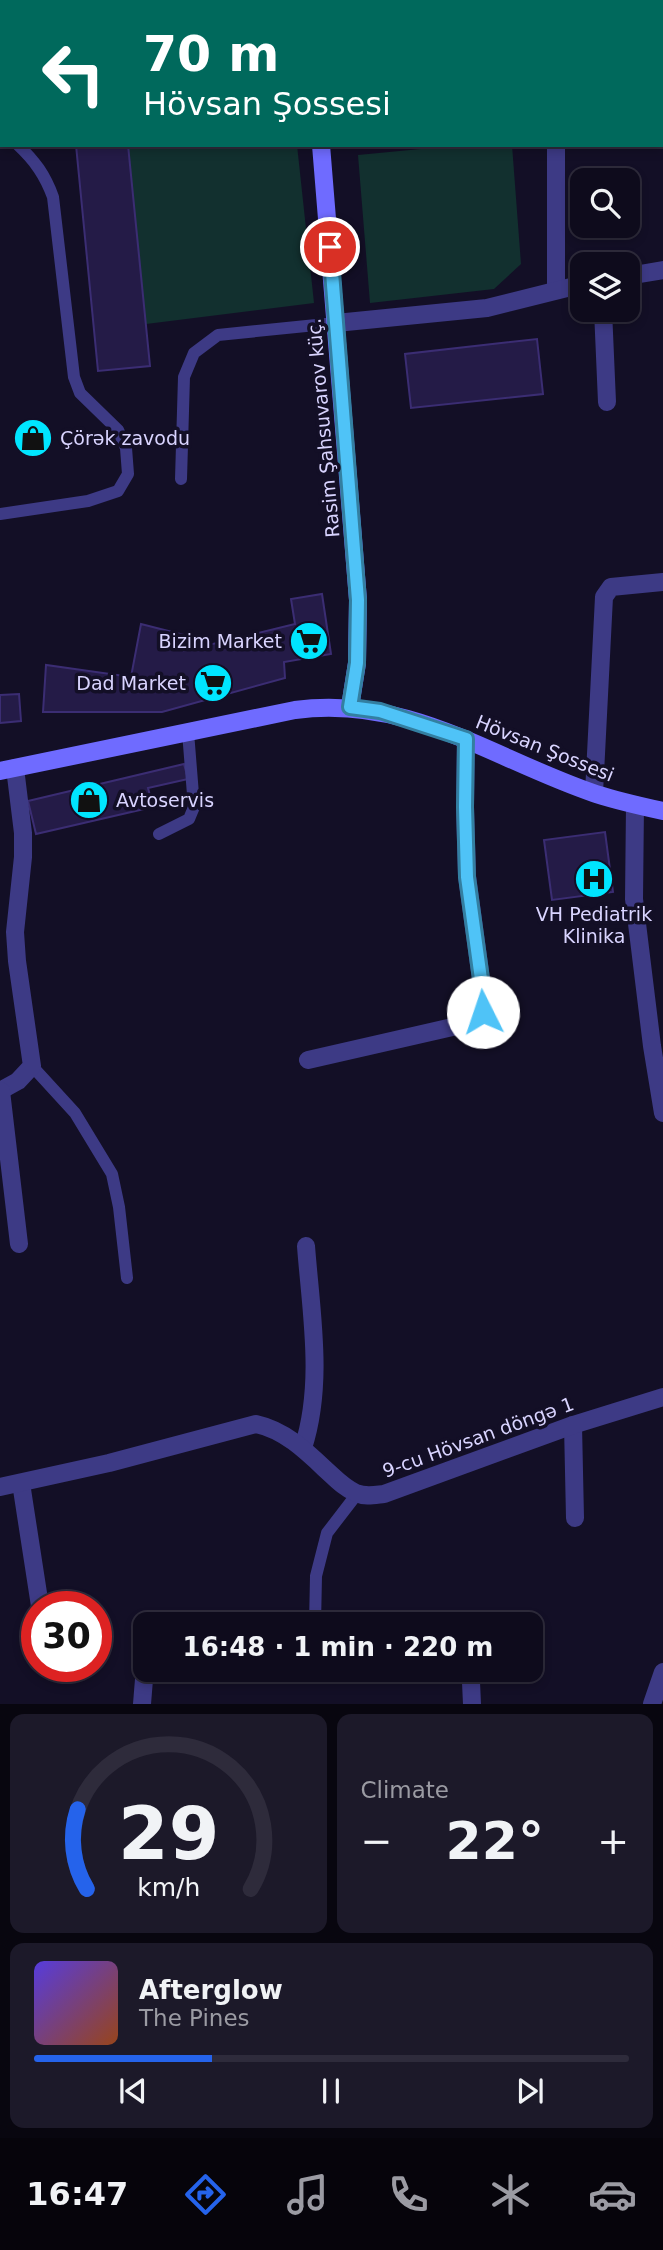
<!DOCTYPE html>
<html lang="en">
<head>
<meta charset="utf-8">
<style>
	body { margin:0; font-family:"DejaVu Sans",sans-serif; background:#1c1929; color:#f1f3f6; height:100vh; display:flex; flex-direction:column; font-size:26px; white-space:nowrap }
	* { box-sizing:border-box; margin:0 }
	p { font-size:23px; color:#9b9ba3 }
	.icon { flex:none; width:38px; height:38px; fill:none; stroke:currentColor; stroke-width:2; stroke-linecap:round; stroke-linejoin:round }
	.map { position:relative; height:1704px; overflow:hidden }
	.sheet { display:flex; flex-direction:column; gap:10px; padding:10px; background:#08060f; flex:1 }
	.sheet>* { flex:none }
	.guide { position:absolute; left:0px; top:0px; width:663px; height:147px; box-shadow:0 4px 10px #0003,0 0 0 2px #2e2b3b; background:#00695c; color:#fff; overflow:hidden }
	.tools { position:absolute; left:570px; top:168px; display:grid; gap:14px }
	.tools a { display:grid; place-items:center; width:70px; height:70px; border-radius:14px; background:#0e0b1c; box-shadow:0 4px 10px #0003,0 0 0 2px #2e2b3b; font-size:35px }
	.speed { position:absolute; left:21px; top:1591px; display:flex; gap:14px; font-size:35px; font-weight:700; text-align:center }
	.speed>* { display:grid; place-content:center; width:91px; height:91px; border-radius:50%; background:#0e0b1c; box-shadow:0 4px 10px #0003,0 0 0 2px #2e2b3b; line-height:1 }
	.speed .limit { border:10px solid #d22; background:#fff; color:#111 }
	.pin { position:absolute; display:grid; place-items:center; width:60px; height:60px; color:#fff; margin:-30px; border:4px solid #fff; border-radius:50%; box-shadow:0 2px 7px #0007 }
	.me { position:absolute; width:77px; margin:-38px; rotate:356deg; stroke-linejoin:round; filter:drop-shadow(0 0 5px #0008) }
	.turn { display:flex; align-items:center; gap:24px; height:147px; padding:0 28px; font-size:32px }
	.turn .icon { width:91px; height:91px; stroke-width:2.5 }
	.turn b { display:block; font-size:49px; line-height:60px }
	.big { font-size:52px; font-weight:800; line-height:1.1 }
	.sheet .tile { flex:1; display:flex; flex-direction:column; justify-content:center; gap:10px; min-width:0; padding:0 24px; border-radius:14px; background:#1c1929 }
	.sheet .dial { align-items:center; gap:0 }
	.dial svg { height:182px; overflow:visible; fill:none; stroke:#2e2b3b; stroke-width:7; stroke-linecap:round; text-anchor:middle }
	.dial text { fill:#f1f3f6; stroke:none }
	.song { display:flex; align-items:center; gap:21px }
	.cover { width:84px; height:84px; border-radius:10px; background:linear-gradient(135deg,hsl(250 70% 55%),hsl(20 70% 35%)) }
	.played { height:7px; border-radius:4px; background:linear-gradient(90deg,#2563eb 30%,#2e2b3b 30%) }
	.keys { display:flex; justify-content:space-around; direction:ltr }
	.heat { display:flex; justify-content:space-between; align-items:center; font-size:38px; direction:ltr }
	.sheet .tiles { flex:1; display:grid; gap:10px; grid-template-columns:1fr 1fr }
	.tile:last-child { grid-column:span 2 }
	.trip { position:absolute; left:133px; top:1612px; width:410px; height:70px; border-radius:14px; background:#0e0b1c; box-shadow:0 4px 10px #0003,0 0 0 2px #2e2b3b; font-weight:800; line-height:70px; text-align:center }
	.tabs { display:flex; height:112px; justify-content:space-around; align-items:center; background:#06040b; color:#9b9ba3 }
	.tabs .icon { width:49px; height:49px }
	.tabs .active { color:#2563eb }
	.tabs b { font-size:32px; color:#f1f3f6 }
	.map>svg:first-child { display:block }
	.green { fill:#12302f }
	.building { fill:#241b47; stroke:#3b2d73; stroke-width:2 }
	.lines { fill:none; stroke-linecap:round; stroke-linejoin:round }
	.lane { stroke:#3d3a85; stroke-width:12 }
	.street { stroke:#3d3a85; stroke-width:18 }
	.secondary { stroke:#6f6bff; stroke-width:18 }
	.route-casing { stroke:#337fa1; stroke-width:18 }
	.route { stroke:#4fc3f7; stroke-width:12 }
	.labels { text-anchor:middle; stroke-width:7; stroke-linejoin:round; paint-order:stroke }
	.street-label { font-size:19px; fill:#d9d4ff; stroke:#130f26 }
	.poi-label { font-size:19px; fill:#d9d4ff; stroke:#130f26; text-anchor:start }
</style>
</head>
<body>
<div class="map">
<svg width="663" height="1704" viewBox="0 0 663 1704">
	<rect width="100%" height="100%" fill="#130f26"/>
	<!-- green -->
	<g class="green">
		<path d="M 0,0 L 282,0 L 283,2 L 2,2 L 2,107 Z"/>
		<path d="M 128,145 L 297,145 L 314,303 L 146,324 Z"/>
		<path d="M 462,145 L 512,145 L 521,264 L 494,289 L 370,303 L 358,155 Z"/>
	</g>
	<!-- building -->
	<g class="building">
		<path d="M 76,145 L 128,145 L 150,366 L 98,371 Z"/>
		<path d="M 537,339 L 543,394 L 411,408 L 405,354 Z"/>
		<path d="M 322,594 L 331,654 L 284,662 L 285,678 L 162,712 L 43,712 L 46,665 L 131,677 L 141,624 L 188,636 L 184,651 L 295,624 L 291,599 Z"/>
		<path d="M 19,694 L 21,721 L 0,723 L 0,695 Z"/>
		<path d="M 184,764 L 188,779 L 148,788 L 153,807 L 36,834 L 28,801 Z"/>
		<path d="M 605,832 L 613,892 L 552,900 L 544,840 Z"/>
	</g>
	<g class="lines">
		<!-- lane -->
		<g class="lane">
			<path d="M 0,130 L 2,131"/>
			<path d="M 181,479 L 184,377 L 194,353 L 218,335 L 336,323"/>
			<path d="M 0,514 L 88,501 L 118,491 L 128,474 L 126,448 L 118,430 L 80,393 L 74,377 L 53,197 C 45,175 35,161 18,145"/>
			<path d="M 159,834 L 189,819 L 194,807 L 188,732"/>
			<path d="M 32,1066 L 75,1113 L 112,1174 L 119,1207 L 127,1278"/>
			<path d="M 315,1624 L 316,1576 L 327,1533 L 357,1494"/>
		</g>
		<!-- street -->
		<g class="street">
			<path d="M 565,2 L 565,0"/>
			<path d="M 628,276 L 663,270"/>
			<path d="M 556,289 L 556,145"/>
			<path d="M 603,310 L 607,402"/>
			<path d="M 336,323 L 487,308 L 583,284"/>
			<path d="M 594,793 L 604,597 L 611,587 L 663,582"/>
			<path d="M 635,805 L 634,899 L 652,1046 L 663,1113"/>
			<path d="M 308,1060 L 470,1023 C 481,1018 483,1013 484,1001 L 467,876 L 465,807 L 466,739"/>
			<path d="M 0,1091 L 18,1081 L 32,1066 L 17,961 L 15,932 L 23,857 L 23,833 L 15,768"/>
			<path d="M 1,1091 L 19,1244"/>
			<path d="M 573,1425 L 575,1518"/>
			<path d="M 303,1448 C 324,1383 311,1313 306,1246"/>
			<path d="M 21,1483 L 40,1606"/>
			<path d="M 0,1487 L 109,1463 L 256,1424 C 284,1430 305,1450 325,1469 C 335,1478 344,1488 356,1493 C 365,1497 374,1495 384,1494 L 573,1425 L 663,1397"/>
			<path d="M 471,1682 L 472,1704"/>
			<path d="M 142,1704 L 145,1667"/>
			<path d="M 652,1704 L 663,1672"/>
		</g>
		<!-- secondary -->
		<g class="secondary">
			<path d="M 308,0 L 308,2"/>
			<path d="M 321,145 L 358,600 L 357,663 L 350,707"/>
			<path d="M 0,771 L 295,710 C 411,695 492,759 596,794 C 618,801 640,806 663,811"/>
		</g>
	</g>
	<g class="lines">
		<!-- route casing -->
		<g class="route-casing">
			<path id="route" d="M 330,247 L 358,600 L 357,663 L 350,707 L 380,711 L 466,739 L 465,807 L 467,877 L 484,1001 L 483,1012"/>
		</g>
		<!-- route -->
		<use href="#route" class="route"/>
	</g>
	<!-- icons -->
	<defs>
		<g id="shop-disc" transform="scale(2.0125)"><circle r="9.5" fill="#00e5ff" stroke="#130f26"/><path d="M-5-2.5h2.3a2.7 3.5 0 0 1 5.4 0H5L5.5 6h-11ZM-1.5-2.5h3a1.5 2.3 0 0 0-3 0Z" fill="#111"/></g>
		<g id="supermarket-disc" transform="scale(2.0125)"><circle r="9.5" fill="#00e5ff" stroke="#130f26"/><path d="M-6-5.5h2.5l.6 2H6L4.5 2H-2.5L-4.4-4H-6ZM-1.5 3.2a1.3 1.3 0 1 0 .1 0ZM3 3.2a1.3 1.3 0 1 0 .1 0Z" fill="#111"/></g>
		<g id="hospital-disc" transform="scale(2.0125)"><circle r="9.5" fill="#00e5ff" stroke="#130f26"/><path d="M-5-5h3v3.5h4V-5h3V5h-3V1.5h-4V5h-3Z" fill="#111"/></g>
	</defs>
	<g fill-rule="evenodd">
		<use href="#shop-disc" x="33" y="438"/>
		<use href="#supermarket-disc" x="309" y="641"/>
		<use href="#supermarket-disc" x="213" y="683"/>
		<use href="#shop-disc" x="89" y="800"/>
		<use href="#hospital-disc" x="594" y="879"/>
	</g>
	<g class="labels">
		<!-- street labels -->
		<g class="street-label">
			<text transform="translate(323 428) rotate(-95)" y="7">Rasim Şahsuvarov küç.</text>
			<text transform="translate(545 748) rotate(22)" y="7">Hövsan Şossesi</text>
			<text transform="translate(478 1437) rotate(-20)" y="7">9-cu Hövsan döngə 1</text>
		</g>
		<!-- poi labels -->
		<g class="poi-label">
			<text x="60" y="445">Çörək zavodu</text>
			<text x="282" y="648" text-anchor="end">Bizim Market</text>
			<text x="186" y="690" text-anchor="end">Dad Market</text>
			<text x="116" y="807">Avtoservis</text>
			<text x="594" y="921" text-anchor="middle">VH Pediatrik<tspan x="594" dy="22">Klinika</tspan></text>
		</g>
	</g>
</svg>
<div class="tools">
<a><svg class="icon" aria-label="search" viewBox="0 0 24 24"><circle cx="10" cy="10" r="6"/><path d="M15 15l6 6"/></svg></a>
<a><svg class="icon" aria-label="layers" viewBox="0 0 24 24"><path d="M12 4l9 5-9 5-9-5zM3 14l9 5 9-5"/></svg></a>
</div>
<div class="speed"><div class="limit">30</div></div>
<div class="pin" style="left:330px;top:247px;background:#d93025"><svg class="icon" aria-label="arrive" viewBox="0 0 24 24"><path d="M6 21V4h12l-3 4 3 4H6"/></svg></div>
<svg class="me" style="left:483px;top:1012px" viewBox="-20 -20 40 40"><circle r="19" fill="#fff"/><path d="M0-13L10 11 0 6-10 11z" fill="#4fc3f7"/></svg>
<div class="trip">16:48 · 1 min · 220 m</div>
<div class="guide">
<div class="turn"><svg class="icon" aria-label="left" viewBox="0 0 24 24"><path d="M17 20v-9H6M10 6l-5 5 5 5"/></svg><div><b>70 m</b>Hövsan Şossesi</div></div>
</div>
</div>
<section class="sheet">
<div class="tiles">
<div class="tile dial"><svg viewBox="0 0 100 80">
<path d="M14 69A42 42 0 1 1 86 69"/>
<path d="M14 69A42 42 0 0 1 10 34" stroke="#2563eb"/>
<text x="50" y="56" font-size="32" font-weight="700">29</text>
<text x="50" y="72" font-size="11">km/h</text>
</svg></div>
<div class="tile"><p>Climate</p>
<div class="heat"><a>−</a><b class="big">22°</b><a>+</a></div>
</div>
<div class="tile">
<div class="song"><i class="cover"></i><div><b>Afterglow</b><p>The Pines</p></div></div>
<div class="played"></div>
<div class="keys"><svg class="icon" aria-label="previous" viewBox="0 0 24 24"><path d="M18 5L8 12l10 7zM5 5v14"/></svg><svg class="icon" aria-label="pause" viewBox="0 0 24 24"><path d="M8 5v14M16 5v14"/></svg><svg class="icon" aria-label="next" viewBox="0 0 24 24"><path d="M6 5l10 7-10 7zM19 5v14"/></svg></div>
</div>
</div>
</section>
<nav class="tabs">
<b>16:47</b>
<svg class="icon active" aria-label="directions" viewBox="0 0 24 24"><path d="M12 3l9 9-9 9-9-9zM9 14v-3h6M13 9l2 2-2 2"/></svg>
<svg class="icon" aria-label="music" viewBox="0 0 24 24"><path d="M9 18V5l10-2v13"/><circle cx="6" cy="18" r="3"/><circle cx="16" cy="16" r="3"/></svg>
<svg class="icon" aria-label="phone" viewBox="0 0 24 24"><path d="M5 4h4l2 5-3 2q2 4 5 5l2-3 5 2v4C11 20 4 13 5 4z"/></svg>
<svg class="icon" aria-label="climate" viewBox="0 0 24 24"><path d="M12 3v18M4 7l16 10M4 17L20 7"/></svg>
<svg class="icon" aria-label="car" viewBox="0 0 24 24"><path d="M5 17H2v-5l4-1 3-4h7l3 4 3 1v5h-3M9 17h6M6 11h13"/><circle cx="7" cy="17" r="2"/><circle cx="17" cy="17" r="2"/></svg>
</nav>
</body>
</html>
